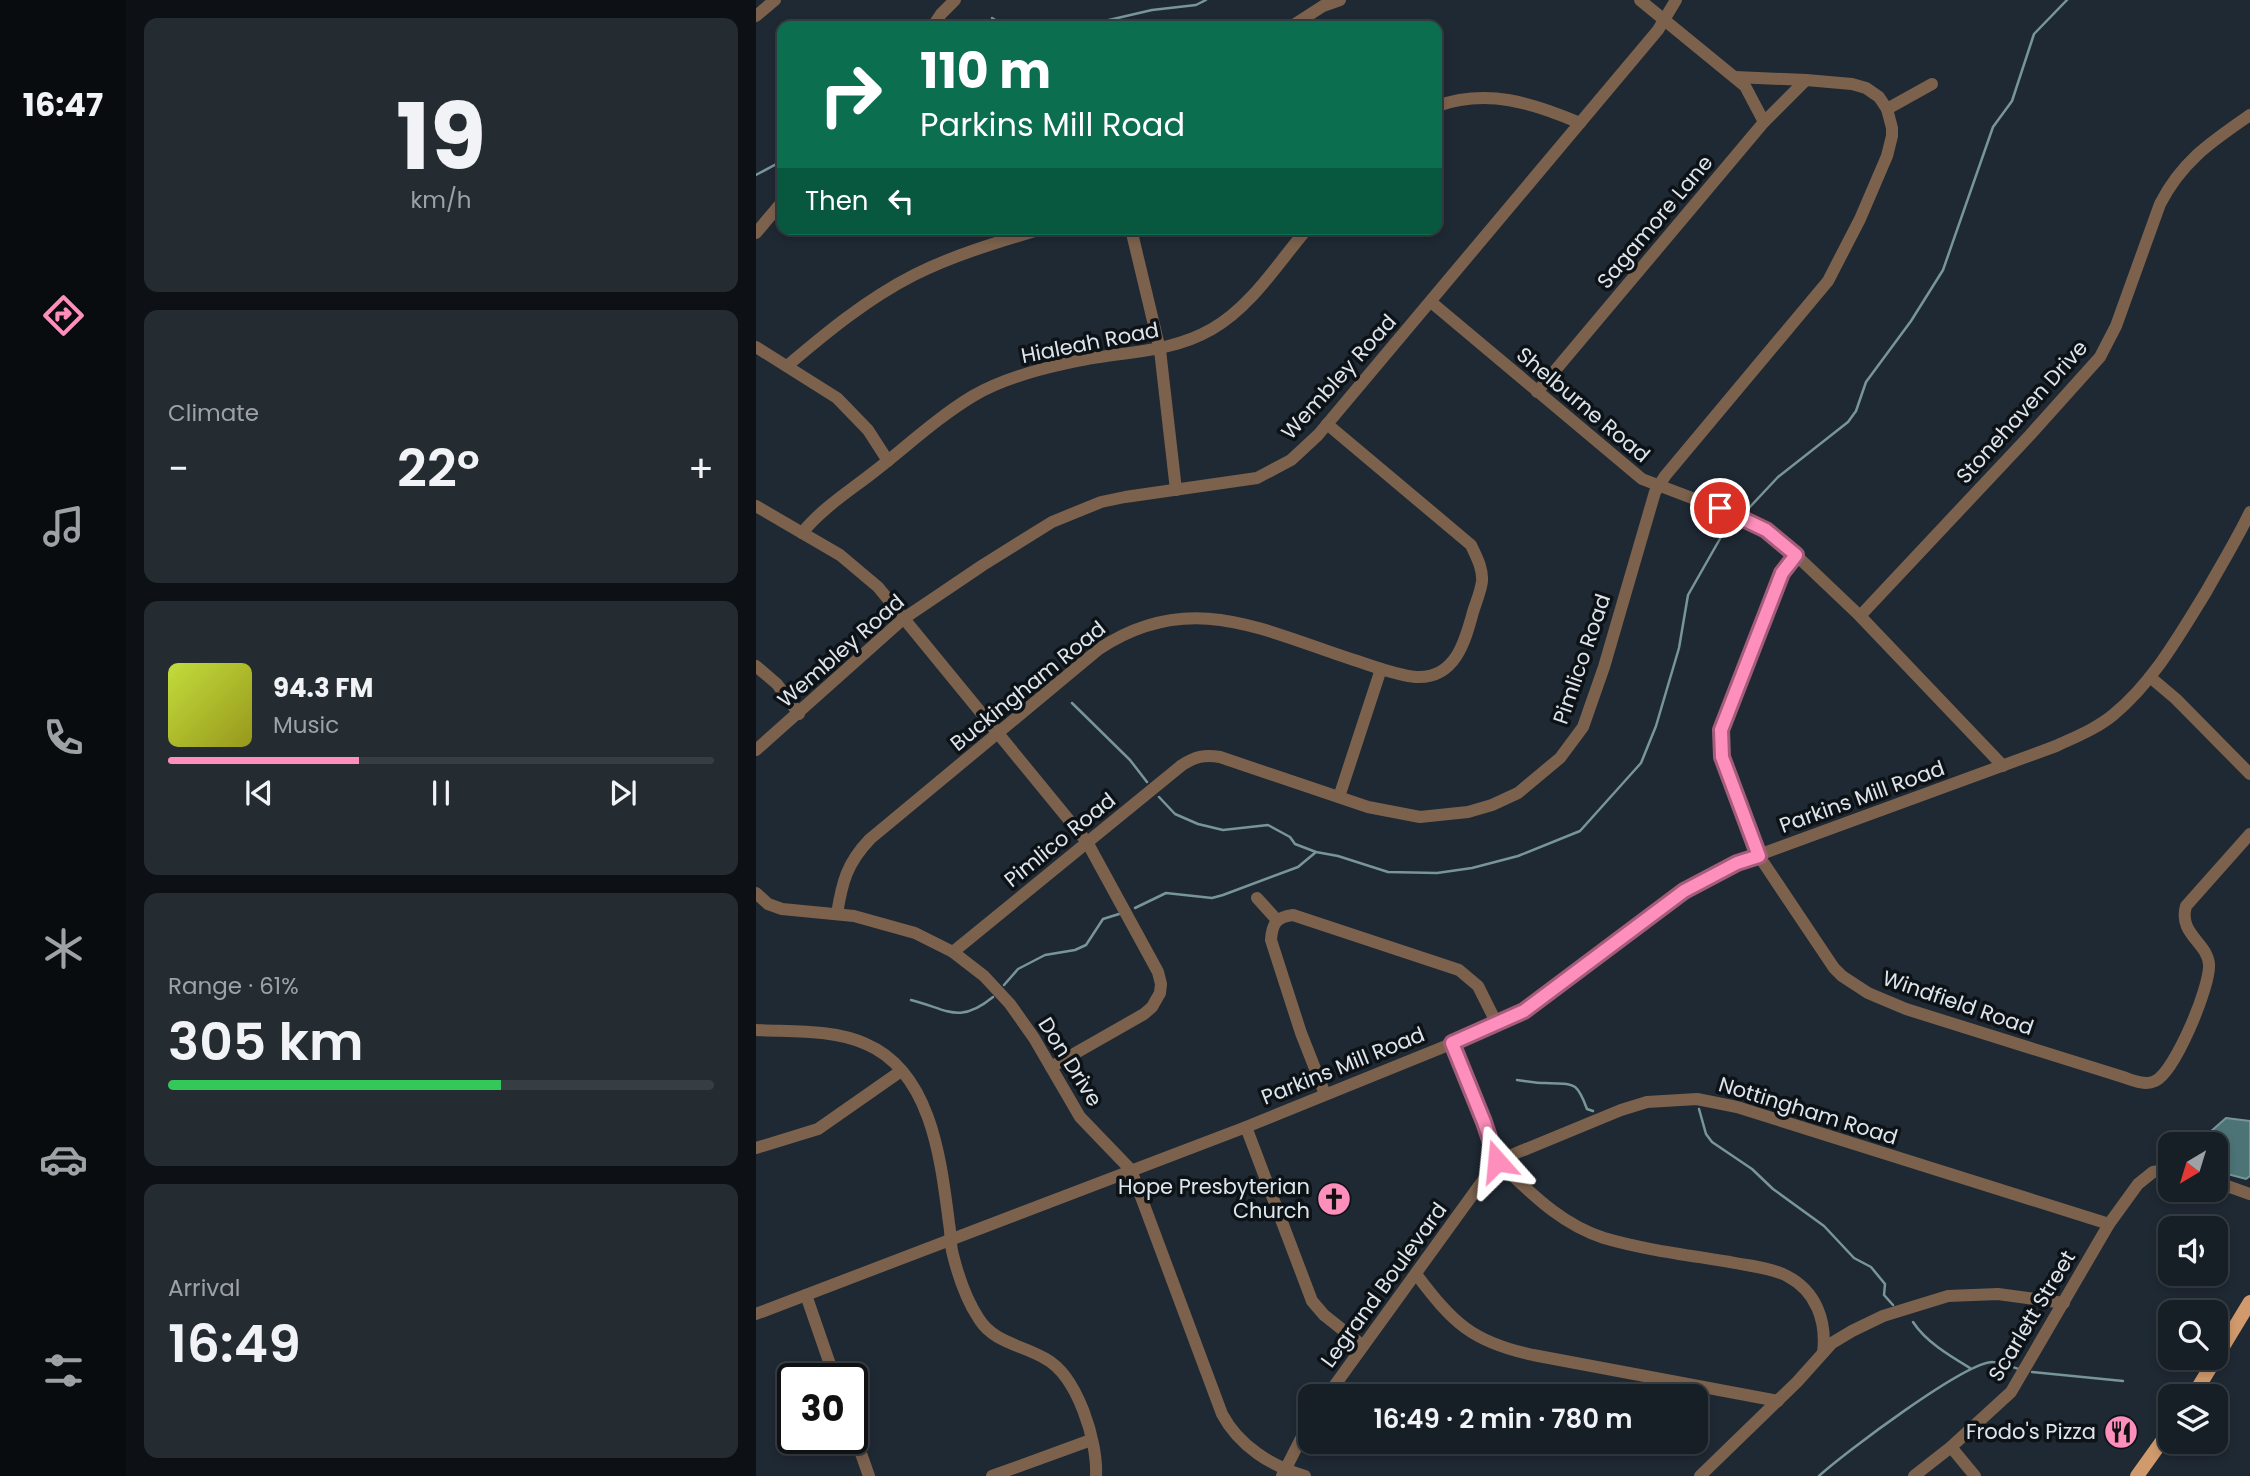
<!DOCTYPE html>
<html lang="en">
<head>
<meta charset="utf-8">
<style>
	body { margin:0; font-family:Poppins,sans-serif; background:#242c32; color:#f1f3f6; height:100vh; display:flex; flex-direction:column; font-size:26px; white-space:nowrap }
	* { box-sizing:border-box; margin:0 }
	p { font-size:23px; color:#9ea2a7 }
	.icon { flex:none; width:38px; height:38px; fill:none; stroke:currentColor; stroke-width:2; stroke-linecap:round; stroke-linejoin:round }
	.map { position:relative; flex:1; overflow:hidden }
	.sheet { display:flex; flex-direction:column; gap:18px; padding:18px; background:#0d1115; width:630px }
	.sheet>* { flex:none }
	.banner { position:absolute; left:21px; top:21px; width:665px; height:214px; border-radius:14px; box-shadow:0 4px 10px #0003,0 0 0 2px #363d43; background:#0b6e4f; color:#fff; overflow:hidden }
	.needle { width:46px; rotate:218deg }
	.buttons { position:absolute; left:1402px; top:1132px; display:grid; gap:14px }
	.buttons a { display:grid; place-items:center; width:70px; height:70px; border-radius:14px; background:#171f26; box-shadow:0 4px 10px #0003,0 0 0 2px #363d43; font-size:35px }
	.speed { position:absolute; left:21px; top:1363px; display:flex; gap:14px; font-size:35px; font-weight:700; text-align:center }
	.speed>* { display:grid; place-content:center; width:91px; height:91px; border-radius:50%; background:#171f26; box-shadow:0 4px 10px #0003,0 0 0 2px #363d43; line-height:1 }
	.speed .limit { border:4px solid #111; border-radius:10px; background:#fff; color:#111 }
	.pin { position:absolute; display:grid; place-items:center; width:60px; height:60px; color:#fff; margin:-30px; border:4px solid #fff; border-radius:50%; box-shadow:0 2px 7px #0007 }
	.me { position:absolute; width:77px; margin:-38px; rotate:342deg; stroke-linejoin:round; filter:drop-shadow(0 0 5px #0008) }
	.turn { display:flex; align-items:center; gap:24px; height:147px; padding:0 28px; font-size:32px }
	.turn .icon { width:91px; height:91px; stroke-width:2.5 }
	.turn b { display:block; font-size:49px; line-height:60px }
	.then { display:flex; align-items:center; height:66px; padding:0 28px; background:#0003; gap:14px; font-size:26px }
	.big { font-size:52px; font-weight:600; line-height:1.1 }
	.sheet .card { flex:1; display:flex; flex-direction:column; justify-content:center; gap:10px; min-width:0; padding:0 24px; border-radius:14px; background:#242c32 }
	.sheet .dial { align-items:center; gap:0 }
	.dial b { font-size:91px; line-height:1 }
	.song { display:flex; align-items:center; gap:21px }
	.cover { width:84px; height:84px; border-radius:10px; background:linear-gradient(135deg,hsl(70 70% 55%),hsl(60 70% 35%)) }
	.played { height:7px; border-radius:4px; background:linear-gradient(90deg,#fe8ebc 35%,#363d43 35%) }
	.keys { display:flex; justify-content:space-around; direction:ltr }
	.heat { display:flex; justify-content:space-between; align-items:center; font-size:38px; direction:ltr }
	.charge { height:10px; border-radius:5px; background:linear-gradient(90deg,#34c759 61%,#363d43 0) }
	.trip { position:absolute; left:542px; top:1384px; width:410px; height:70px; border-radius:14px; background:#171f26; box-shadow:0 4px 10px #0003,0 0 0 2px #363d43; font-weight:600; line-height:70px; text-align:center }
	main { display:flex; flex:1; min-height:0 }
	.dock { display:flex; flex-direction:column; width:126px; justify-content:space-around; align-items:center; background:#090c0f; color:#9ea2a7 }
	.dock .icon { width:49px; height:49px }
	.dock .on { color:#fe8ebc }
	.dock b { font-size:32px; color:#f1f3f6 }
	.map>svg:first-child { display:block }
	.water { fill:#4c7375; stroke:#789599; stroke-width:2 }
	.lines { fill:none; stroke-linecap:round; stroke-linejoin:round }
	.stream { stroke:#789599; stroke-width:2.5 }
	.minor { stroke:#7c624d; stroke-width:12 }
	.major { stroke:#d09a6d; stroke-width:14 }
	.route-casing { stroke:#a55c7a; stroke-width:18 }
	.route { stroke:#fe8ebc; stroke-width:12 }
	.labels { text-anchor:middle; stroke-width:7; stroke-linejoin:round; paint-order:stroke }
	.street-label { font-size:21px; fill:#dee5ec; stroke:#0d1216 }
	.poi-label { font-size:21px; fill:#dee5ec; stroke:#0d1216; text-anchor:end }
</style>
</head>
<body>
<main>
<nav class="dock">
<b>16:47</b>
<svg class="icon on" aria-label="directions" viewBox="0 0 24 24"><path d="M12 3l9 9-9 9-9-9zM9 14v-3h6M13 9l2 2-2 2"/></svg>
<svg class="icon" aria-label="music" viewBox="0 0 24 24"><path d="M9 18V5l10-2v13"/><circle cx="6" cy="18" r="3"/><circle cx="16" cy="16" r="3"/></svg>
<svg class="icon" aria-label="phone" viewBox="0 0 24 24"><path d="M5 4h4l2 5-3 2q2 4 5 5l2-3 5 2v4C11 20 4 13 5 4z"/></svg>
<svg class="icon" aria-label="climate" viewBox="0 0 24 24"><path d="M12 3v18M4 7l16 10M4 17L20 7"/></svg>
<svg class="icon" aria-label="car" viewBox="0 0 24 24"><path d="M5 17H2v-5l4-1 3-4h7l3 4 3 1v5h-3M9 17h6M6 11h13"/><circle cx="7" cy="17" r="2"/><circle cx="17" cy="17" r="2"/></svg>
<svg class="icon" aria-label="filters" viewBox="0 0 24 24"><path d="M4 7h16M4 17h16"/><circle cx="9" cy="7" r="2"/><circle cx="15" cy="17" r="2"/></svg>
</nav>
<section class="sheet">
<div class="card dial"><b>19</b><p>km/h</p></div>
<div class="card"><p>Climate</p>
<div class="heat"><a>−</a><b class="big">22°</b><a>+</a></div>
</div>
<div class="card">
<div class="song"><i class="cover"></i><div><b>94.3 FM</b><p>Music</p></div></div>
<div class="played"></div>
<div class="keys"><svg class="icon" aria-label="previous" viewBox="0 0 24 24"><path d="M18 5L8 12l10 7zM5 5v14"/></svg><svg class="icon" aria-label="pause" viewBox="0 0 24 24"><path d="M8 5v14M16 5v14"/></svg><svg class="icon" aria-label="next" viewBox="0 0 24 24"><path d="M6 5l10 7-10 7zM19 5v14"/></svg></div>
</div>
<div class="card"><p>Range · 61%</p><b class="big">305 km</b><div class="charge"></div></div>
<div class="card"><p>Arrival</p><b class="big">16:49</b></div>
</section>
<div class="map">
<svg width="1494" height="1476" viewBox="0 0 1494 1476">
	<rect width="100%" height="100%" fill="#1f2933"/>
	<!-- water -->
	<path class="water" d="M 1470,1118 L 1494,1121 L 1494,1176 L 1490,1179 L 1460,1171 L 1460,1144 L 1445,1144 L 1453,1133 Z"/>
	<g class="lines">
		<!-- stream -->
		<g class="stream">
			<path d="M 236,18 L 249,26"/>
			<path d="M 327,26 L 396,10 L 440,5 L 450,0"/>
			<path d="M 0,175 L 26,161"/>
			<path d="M 992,509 L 1022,477 L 1092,422 L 1100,411 L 1110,382 L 1155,321 L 1187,270 L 1237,127 L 1256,101 L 1278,34 L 1311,0"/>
			<path d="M 316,703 L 374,760 L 391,782"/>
			<path d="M 403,797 L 419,814 L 442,824 L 467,830 L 512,825 L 534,837 L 539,844 L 560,852 L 582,856 L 632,872 L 681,873 L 716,868 L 762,856 L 824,831 L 885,763 L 900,726 L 923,648 L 932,595 L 965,537 L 979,523"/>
			<path d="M 379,908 L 410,893 L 456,898 L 467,895 L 542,867 L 560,852"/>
			<path d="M 248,985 L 262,969 L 289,955 L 319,950 L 330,945 L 347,919 L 363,914"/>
			<path d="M 155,1000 C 191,1009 203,1025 237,997"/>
			<path d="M 761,1080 C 770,1081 780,1083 789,1083 C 817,1085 820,1079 831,1109 L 837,1111"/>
			<path d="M 943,1109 L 950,1134 L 956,1142 L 996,1169 L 1017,1189 L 1068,1226 L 1098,1258 L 1115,1267 L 1129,1284 L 1128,1295 L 1137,1305"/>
			<path d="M 1157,1322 C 1170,1342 1194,1356 1214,1368"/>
			<path d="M 1276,1372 L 1367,1381"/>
			<path d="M 1063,1476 C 1087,1454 1210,1361 1237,1362 C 1245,1362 1255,1367 1263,1369"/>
		</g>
		<!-- minor -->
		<g class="minor">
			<path d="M 884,0 L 989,86 L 1008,122"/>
			<path d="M 0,16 L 19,0"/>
			<path d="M 177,26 L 185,14 L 199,0"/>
			<path d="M 536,26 L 567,6 L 584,0"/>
			<path d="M 681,106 C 731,88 777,103 824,123"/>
			<path d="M 1131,109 L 1176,84"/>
			<path d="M 375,229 L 404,350 L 420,490"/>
			<path d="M 0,233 L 26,202"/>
			<path d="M 675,302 L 886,479 L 994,520 L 1022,538 L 1104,616 L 1247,766"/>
			<path d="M 0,347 L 81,398 L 112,430 L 132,461"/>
			<path d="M 31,366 C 71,332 111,299 158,275 C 198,255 242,242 285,229"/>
			<path d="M 781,392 L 1008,122 L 1050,80"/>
			<path d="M 0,506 L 84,555 L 122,587 L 331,842 L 402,972 L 405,984 L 404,993 L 396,1007 L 388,1014 L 295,1067"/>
			<path d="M 46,533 C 66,508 95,490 119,471 C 151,446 182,417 217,396 C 246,379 279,370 312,363 C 361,351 411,355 456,329 C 495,307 522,263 551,229"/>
			<path d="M 1040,555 L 1026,573 L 976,699 L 965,730 L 965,748 L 1003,856 L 1078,968 L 1086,976 L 1112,993 L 1150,1009 L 1367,1077 C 1376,1080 1389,1086 1399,1081 C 1419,1072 1455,985 1453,964 C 1451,942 1422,934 1430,906 L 1494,834"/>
			<path d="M 1104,616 L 1274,435 L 1344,357 L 1360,326 L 1404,204 C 1426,161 1455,142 1494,115"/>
			<path d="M 0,666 L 21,684 L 43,714"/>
			<path d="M 1394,677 L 1420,699 L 1494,774"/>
			<path d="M 0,750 L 147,619 L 227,565 L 296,522 L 345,502 L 369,497 L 501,478 L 535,460 L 562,435 L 902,30 L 920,0"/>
			<path d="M 583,797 L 625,669"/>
			<path d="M 0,893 L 12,904 L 26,909 L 98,916 L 159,933 L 197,952 L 228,976 L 254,1004 L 278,1038 L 324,1117 L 375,1170 L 466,1414 C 483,1446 515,1466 549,1476"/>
			<path d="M 501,898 L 521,920"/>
			<path d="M 81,914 C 86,882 91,863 114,839 L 343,649 C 433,589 506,630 598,660 C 617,666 639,675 660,677 C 699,679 709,642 717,612 C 720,602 725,591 726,581 C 727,568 720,556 715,545 L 571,424"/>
			<path d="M 197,952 L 426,765 C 439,757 448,754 464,757 L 612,807 L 664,817 L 712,812 L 736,805 L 762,793 L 804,758 L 827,727 L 848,667 L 899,492 L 909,476 L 1072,281 L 1104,219 L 1131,156 L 1136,136 L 1136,128 L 1131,109 L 1123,97 L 1110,88 L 1096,84 L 1050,80 L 979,77"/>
			<path d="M 0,1030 C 35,1032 77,1029 110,1044 C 176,1072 185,1162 193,1223 C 195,1234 194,1245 197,1255 C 202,1275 211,1301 223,1319 C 238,1343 267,1345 290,1359 C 321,1376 342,1441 340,1476"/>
			<path d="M 569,1094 L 545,1033 L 515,940 C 516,924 520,917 537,915 L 703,970 L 722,986 L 741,1024"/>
			<path d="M 490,1127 L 556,1301 L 568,1315 L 607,1346"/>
			<path d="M 0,1148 L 62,1129 L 145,1071"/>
			<path d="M 1460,1182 L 1494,1194"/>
			<path d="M 660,1274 C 697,1323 716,1342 777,1355 L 1022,1401"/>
			<path d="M 50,1295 L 79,1379"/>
			<path d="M 0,1314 L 490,1127 L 722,1033 L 768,1011 L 928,891 L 981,863 L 1300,746 C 1319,737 1340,729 1357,715 C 1397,682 1423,636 1450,592 C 1465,565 1481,539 1494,512"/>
			<path d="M 1067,1353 C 1071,1321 1060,1291 1031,1276 C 1014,1267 992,1266 974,1262 C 932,1255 889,1250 848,1238 C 804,1224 774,1192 741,1161 L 865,1110 L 891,1102 L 941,1099 L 981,1107 L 1353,1224"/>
			<path d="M 571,1396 L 741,1161 L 728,1122 L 696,1043"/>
			<path d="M 96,1428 L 113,1476"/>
			<path d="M 1195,1447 L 1219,1476"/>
			<path d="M 236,1476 L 335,1440"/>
			<path d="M 526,1476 L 555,1419"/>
			<path d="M 944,1476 L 1041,1382 L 1076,1343 L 1096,1331 L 1127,1316 L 1192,1296 L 1242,1294 L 1308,1303"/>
			<path d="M 1158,1476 L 1195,1447 L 1255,1392 L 1353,1224 L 1382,1184 L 1397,1172 L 1414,1169"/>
		</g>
		<!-- major -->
		<g class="major">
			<path d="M 1437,1396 L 1494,1302"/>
			<path d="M 1381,1476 L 1414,1430"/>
		</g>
	</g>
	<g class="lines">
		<!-- route casing -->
		<g class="route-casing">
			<path id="route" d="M 741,1161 L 728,1122 L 696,1043 L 768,1011 L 928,891 L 981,863 L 1003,856 L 966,757 L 965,730 L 1026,573 L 1040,555 L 1010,530 L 964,508"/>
		</g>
		<!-- route -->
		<use href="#route" class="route"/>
	</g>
	<!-- icons -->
	<defs>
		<g id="church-disc" transform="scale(1.75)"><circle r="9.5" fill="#fe8ebc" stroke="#0d1216"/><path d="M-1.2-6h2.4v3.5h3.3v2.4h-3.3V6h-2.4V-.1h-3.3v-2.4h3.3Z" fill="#111"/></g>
		<g id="restaurant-disc" transform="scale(1.75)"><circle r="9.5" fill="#fe8ebc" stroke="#0d1216"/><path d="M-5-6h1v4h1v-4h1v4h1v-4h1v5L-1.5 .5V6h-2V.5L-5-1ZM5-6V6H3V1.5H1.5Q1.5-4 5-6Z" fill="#111"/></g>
	</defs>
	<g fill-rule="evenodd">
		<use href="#church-disc" x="578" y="1199"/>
		<use href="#restaurant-disc" x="1365" y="1432"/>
	</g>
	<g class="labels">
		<!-- street labels -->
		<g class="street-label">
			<text transform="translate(899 222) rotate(-50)" y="7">Sagamore Lane</text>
			<text transform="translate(334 343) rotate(-11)" y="7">Hialeah Road</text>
			<text transform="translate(583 377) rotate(-48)" y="7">Wembley Road</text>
			<text transform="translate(827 405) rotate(40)" y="7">Shelburne Road</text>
			<text transform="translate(1266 412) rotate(-48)" y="7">Stonehaven Drive</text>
			<text transform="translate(85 651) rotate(-41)" y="7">Wembley Road</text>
			<text transform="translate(826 659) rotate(-71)" y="7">Pimlico Road</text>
			<text transform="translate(272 686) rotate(-39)" y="7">Buckingham Road</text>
			<text transform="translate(1106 797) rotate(-20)" y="7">Parkins Mill Road</text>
			<text transform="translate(304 840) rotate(-39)" y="7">Pimlico Road</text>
			<text transform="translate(1202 1003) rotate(19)" y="7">Windfield Road</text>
			<text transform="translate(314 1062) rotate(58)" y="7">Don Drive</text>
			<text transform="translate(587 1066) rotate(-22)" y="7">Parkins Mill Road</text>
			<text transform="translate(1052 1111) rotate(17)" y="7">Nottingham Road</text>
			<text transform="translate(628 1285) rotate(-54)" y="7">Legrand Boulevard</text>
			<text transform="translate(1276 1316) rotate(-59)" y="7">Scarlett Street</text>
		</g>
		<!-- poi labels -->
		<g class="poi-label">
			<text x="554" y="1194">Hope Presbyterian<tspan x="554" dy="24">Church</tspan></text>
			<text x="1340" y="1439">Frodo's Pizza</text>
		</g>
	</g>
</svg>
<div class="buttons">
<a><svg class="needle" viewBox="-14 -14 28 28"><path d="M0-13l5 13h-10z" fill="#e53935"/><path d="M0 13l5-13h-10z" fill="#9ea2a7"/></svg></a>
<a><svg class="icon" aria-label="sound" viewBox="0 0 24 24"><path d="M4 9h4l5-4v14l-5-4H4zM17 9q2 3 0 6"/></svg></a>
<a><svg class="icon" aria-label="search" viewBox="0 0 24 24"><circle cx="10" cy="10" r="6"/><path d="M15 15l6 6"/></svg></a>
<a><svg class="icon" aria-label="layers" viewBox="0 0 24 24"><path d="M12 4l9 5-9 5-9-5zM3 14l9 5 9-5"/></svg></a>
</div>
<div class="speed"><div class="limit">30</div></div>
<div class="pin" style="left:964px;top:508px;background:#d93025"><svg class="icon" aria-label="arrive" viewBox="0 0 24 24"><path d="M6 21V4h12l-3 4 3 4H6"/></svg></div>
<svg class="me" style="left:741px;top:1161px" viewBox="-20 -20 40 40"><path d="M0-17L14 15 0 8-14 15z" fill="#fe8ebc" stroke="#fff" stroke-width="4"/></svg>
<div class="trip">16:49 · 2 min · 780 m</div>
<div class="banner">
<div class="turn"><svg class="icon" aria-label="right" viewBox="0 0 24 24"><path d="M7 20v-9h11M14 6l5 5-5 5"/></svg><div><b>110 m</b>Parkins Mill Road</div></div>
<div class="then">Then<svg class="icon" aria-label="left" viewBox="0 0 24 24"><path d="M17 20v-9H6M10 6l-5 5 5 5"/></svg></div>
</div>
</div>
</main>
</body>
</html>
